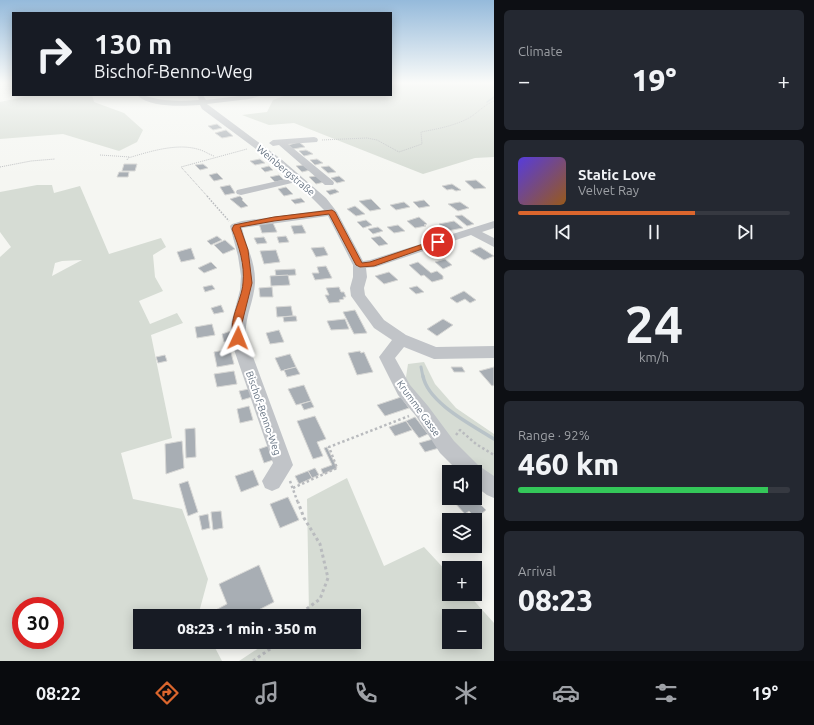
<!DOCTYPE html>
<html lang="en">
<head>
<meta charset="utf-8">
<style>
	body { margin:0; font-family:Ubuntu,sans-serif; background:#242831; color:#f1f3f6; height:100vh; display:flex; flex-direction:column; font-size:15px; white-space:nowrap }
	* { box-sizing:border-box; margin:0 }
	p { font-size:13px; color:#9ea1a6 }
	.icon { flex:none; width:22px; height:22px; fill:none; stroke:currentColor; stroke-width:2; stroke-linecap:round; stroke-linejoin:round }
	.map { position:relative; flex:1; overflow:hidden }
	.sheet { display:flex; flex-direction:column; gap:10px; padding:10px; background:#0d0f14; width:320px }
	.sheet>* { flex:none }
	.banner { position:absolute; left:12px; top:12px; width:380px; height:84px; border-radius:0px; box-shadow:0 2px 10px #0003; background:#171b24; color:#f1f3f6; overflow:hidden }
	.buttons { position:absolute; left:442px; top:465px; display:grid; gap:8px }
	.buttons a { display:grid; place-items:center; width:40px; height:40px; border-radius:0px; background:#171b24; box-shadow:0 2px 10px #0003; font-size:20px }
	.speed { position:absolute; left:12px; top:597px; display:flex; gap:8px; font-size:20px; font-weight:700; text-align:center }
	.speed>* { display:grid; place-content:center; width:52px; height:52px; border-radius:50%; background:#171b24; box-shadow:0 2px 10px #0003; line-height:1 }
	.speed .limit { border:6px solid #d22; background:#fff; color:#111 }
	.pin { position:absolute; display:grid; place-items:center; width:34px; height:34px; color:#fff; margin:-17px; border:2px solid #fff; border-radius:50%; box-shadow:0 1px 4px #0007 }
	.me { position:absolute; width:44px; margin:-22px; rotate:2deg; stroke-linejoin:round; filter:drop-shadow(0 0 3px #0008) }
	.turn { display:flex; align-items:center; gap:14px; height:84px; padding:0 16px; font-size:18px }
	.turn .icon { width:52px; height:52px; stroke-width:2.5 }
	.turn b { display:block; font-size:28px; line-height:34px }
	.big { font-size:30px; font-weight:800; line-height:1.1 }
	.sheet .tile { flex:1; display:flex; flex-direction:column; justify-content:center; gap:6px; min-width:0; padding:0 14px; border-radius:6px; background:#242831 }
	.sheet .dial { align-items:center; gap:0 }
	.dial b { font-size:52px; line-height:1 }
	.song { display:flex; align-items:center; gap:12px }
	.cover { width:48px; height:48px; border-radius:6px; background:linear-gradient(135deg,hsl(250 70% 55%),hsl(30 70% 35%)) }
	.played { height:4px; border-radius:2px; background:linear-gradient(90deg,#db662d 65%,#363941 65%) }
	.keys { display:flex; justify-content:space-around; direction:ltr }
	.heat { display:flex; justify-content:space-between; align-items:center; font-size:22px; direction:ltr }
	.charge { height:6px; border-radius:3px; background:linear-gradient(90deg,#34c759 92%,#363941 0) }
	.trip { position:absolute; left:133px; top:609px; width:228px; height:40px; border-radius:0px; background:#171b24; box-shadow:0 2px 10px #0003; font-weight:800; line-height:40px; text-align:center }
	.tabs { display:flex; height:64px; justify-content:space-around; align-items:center; background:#090b0e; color:#9ea1a6 }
	.tabs .icon { width:28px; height:28px }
	.tabs .current { color:#db662d }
	.tabs b { font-size:18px; color:#f1f3f6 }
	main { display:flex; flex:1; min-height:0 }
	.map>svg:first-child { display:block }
	.green { fill:#d6dcd4; fill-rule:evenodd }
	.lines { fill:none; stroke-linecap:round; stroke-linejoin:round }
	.stream-far2 { stroke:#b9c3c8; stroke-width:1.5 }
	.stream-far1 { stroke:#b9c3c8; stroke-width:3 }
	.stream { stroke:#b9c3c8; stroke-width:3.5 }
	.building { fill:#a8aeb4; stroke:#d7d7d5 }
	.path-far3 { stroke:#b9bbbe; stroke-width:1; stroke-dasharray:1 1; stroke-linecap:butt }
	.path-far2 { stroke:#b9bbbe; stroke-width:1.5; stroke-dasharray:1.5 1.5; stroke-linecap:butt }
	.path-far1 { stroke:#b9bbbe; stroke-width:2.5; stroke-dasharray:2.5 2.5; stroke-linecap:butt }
	.path { stroke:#b9bbbe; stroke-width:3; stroke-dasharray:3 3; stroke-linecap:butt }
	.minor { fill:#c1c4c8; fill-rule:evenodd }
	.route { fill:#db662d; stroke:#8e421d }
	.labels { text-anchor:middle; stroke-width:4; stroke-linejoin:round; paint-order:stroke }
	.street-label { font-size:10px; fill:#667382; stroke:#fff }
</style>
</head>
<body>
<main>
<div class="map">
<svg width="494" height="661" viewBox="0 0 494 661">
	<rect width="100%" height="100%" fill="#f5f6f2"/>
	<!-- green -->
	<g class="green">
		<path d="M 391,83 L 494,83 L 494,157 L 475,158 L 423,174 L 294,123 L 269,125 L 242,115 L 267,112 L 273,100 L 287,95 L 391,95 Z"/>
		<path d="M 33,95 L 92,95 L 94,102 L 124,113 L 143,130 L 137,142 L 119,151 L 63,134 L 0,139 L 0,102 Z"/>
		<path d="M 37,185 L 52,185 L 54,193 L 80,186 L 109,254 L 161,238 L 166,247 L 153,255 L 155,277 L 163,291 L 139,301 L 150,324 L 177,313 L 183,323 L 151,335 L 172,438 L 121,453 L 133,499 L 182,509 L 208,579 L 198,616 L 140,616 L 140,642 L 212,642 L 222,661 L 0,661 L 0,257 L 11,247 L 0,232 L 0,192 ZM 82,260 L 52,276 L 55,263 L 62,261 ZM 21,606 L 55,606 L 55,640 L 21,640 Z"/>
		<path d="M 424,362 L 435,384 L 456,408 L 494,434 L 494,488 L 475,472 L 404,390 L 408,364 Z"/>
		<path d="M 347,478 L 384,566 L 424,547 L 449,574 L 449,594 L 468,594 L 494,623 L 494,661 L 239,661 L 268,642 L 354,642 L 354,616 L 307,616 L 309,614 L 307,499 ZM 449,616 L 475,616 L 475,642 L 449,642 Z"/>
	</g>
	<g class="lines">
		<!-- stream-far2 -->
		<g class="stream-far2">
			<path d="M 492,83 L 494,84"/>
			<path d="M 487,102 L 494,97"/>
		</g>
		<!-- stream-far1 -->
		<path class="stream-far1" d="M 421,367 L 423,377"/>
		<!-- stream -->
		<path class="stream" d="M 423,376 C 428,403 472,425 494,439"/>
	</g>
	<!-- building -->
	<g class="building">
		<path d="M 217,124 L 222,128 L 213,130 L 208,126 Z"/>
		<path d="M 226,130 L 233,136 L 222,138 L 215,133 Z"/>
		<path d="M 299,142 L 305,147 L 293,149 L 288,145 Z"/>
		<path d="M 306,150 L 310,152 L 313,154 L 304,156 L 299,151 Z"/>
		<path d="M 260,159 L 265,163 L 255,165 L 250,161 Z"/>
		<path d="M 317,159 L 323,163 L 315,165 L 310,160 Z"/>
		<path d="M 124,164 L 137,164 L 135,171 L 122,171 Z"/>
		<path d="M 203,164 L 208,168 L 200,170 L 195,165 Z"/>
		<path d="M 303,165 L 310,170 L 302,172 L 296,166 Z"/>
		<path d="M 269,166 L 273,170 L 265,172 L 261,168 Z"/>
		<path d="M 329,166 L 336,172 L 328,173 L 321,167 Z"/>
		<path d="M 119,172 L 129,172 L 128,177 L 117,177 Z"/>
		<path d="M 217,173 L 223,179 L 214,181 L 209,175 Z"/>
		<path d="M 279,175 L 284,180 L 275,182 L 270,177 Z"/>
		<path d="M 316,176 L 324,182 L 316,184 L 309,177 Z"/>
		<path d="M 339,176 L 345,181 L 337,183 L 331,178 Z"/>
		<path d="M 476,180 L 486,188 L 474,189 L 465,181 Z"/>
		<path d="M 452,184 L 461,190 L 456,191 L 452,189 L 447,190 L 442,186 Z"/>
		<path d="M 230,185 L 235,193 L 225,195 L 220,187 Z"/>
		<path d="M 286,187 L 293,194 L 284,196 L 278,189 Z"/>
		<path d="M 335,189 L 339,192 L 330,195 L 326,191 Z"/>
		<path d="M 240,196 L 243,199 L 242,200 L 248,206 L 241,208 L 230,199 Z"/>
		<path d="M 301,198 L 305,202 L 295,204 L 291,200 Z"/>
		<path d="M 371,199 L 381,209 L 370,211 L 359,201 Z"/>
		<path d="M 424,200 L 430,206 L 419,208 L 413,202 Z"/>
		<path d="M 404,202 L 410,207 L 396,210 L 390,205 Z"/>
		<path d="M 460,202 L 469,208 L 458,211 L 448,204 Z"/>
		<path d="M 355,206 L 365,214 L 356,216 L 347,209 Z"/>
		<path d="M 462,215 L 474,224 L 467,226 L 455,216 Z"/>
		<path d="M 419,217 L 427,224 L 424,225 L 426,226 L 415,228 L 407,221 Z"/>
		<path d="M 366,220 L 372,225 L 363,228 L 357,222 Z"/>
		<path d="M 454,221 L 463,228 L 447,231 L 439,224 Z"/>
		<path d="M 273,223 L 277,232 L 262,233 L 259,224 Z"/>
		<path d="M 302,225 L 306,233 L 294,234 L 291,226 Z"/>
		<path d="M 398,225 L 405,231 L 394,233 L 387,227 Z"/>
		<path d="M 378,227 L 383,231 L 373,234 L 368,229 Z"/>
		<path d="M 217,236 L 222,240 L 211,245 L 207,241 Z"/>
		<path d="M 286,236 L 289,242 L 279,243 L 277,237 Z"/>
		<path d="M 380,236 L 388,244 L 379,246 L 371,238 Z"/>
		<path d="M 264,237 L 267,243 L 257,244 L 254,238 Z"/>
		<path d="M 225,240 L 235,249 L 223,254 L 214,245 Z"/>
		<path d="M 439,246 L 448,253 L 441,255 L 432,248 Z"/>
		<path d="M 324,247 L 328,255 L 316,257 L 311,248 Z"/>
		<path d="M 480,247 L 494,256 L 484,260 L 470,251 Z"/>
		<path d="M 191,248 L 195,259 L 181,262 L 177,252 Z"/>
		<path d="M 276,250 L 280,262 L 264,264 L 260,251 Z"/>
		<path d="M 445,259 L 452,265 L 443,269 L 435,262 Z"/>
		<path d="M 211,262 L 217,268 L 204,273 L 198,268 Z"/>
		<path d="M 418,262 L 431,273 L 437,271 L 443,276 L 443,279 L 432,282 L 424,275 L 421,276 L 409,265 Z"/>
		<path d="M 326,266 L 332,278 L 315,280 L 312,273 L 319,273 L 317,267 Z"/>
		<path d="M 295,269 L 296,275 L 276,276 L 275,270 Z"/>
		<path d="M 389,272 L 398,280 L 384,284 L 375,276 Z"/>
		<path d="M 288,275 L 290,285 L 271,286 L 270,276 Z"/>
		<path d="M 212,285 L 215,289 L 205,292 L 203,287 Z"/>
		<path d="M 417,286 L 424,292 L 416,294 L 409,288 Z"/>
		<path d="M 272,287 L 273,297 L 260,297 L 259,288 Z"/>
		<path d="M 339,287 L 341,292 L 344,292 L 346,297 L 343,297 L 344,299 L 339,300 L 340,302 L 329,303 L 325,295 L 329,295 L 326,288 Z"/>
		<path d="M 464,291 L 476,300 L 470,303 L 465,299 L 457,303 L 450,298 Z"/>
		<path d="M 221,305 L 224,312 L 214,314 L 211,308 Z"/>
		<path d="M 291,306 L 293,316 L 277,317 L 276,307 Z"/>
		<path d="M 355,310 L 367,333 L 354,334 L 343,312 Z"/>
		<path d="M 293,316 L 296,316 L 297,321 L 284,322 L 283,317 Z"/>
		<path d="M 345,319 L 349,329 L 331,330 L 327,321 Z"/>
		<path d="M 443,319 L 453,325 L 437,336 L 427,329 Z"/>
		<path d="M 212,324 L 215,335 L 197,338 L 195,327 Z"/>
		<path d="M 279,330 L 284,342 L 270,344 L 266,333 Z"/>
		<path d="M 231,331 L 234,342 L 224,342 L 222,334 Z"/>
		<path d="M 230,349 L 234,364 L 217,367 L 214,352 Z"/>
		<path d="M 360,351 L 361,353 L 364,352 L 373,372 L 357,375 L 348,353 Z"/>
		<path d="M 290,354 L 296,367 L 281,371 L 275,358 Z"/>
		<path d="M 165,355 L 167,361 L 158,363 L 156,357 Z"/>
		<path d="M 296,367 L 300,374 L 287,377 L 284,370 Z"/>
		<path d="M 451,367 L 462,367 L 465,372 L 454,372 Z"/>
		<path d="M 494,367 L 494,385 L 492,386 L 479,371 Z"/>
		<path d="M 234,371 L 237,384 L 217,387 L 214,374 Z"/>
		<path d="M 304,385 L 311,401 L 296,405 L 288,389 Z"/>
		<path d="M 249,389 L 252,397 L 242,400 L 239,391 Z"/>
		<path d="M 401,397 L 409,408 L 385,416 L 377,405 Z"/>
		<path d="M 311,401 L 314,407 L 304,410 L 301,404 Z"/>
		<path d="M 249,406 L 253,420 L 240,423 L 237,409 Z"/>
		<path d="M 315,416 L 326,439 L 317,442 L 323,456 L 313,459 L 297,421 Z"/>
		<path d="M 415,417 L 428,434 L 419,438 L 406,421 Z"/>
		<path d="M 406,421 L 412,430 L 395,436 L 389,427 Z"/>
		<path d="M 195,428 L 196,457 L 186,458 L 185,429 Z"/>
		<path d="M 433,439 L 439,448 L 425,452 L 419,443 Z"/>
		<path d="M 182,441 L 184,468 L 166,474 L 165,444 Z"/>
		<path d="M 271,445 L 276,459 L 264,463 L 259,449 Z"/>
		<path d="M 327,447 L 337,468 L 323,474 L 321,469 L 332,465 L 324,448 Z"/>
		<path d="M 315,468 L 319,475 L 312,478 L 308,471 Z"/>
		<path d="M 253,470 L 259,485 L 241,492 L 235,476 Z"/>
		<path d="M 308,471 L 312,478 L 299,484 L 295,476 Z"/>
		<path d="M 188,481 L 198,512 L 188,516 L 179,484 Z"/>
		<path d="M 288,497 L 299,520 L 280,528 L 270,504 Z"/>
		<path d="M 459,498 L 474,498 L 486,510 L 476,518 L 469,511 L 465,514 L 454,502 Z"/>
		<path d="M 221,511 L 223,528 L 213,530 L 211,512 Z"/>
		<path d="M 208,514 L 210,528 L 202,530 L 199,516 Z"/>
		<path d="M 259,565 L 274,602 L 247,616 L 210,616 L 210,613 L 227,604 L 219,584 Z"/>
	</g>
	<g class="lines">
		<!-- path-far3 -->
		<g class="path-far3">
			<path d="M 322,140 L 367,138 L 377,140 L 399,152 L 422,144 L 421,132 C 437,129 453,126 467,119 C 477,114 482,106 494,101"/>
			<path d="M 100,155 L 130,157"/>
			<path d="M 127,160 L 128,158 C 148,152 176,143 197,149 C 203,150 208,154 214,156"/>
			<path d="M 0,167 L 31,161 L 55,159"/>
			<path d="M 208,197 L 181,167 L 247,149"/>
		</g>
		<!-- path-far2 -->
		<path class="path-far2" d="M 207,196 L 229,221"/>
		<!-- path-far1 -->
		<g class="path-far1">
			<path d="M 456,435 L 460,430 L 476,444 L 494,455"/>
			<path d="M 290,481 L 298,503"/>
			<path d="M 293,488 L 337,468 L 329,447 L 409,416"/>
		</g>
		<!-- path -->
		<g class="path">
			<path d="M 297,616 L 320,599 L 328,578 L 320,544 L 304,518 L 298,502"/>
			<path d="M 253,661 L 280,642"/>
		</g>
		<!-- minor -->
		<g class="minor">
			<path d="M 137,95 C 146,95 154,99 164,100 C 175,101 187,101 199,100 L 197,95 L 203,95 L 206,100 L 247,95 L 264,95 L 249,99 L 207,104 L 281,159 L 326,198 L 337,212 L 363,261 L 370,260 L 494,221 L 494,228 L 482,232 L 494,238 L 494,247 L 471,235 L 376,267 L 366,268 L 367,277 L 364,288 L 365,295 L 384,320 L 406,335 L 436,347 L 494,346 L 494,358 L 434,359 L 404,347 L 395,358 L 410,385 L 428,406 L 454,441 L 479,466 L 494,476 L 494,498 L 487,495 L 475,486 L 475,472 L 459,472 L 440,453 L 416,416 L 398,395 L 379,357 L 392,340 L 374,328 L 351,296 L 350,288 L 353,277 L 353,265 L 328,216 L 242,228 C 246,246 256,263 255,283 C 254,302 244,318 246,338 L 293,465 L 279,488 L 272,491 L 265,488 L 262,481 L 273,463 L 230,338 L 231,324 L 240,290 L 241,276 L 238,256 L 230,226 L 232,224 L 242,221 L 324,210 L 296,182 L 241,195 L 237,194 L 236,192 L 237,190 L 291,178 L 275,163 L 202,109 L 200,105 C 182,106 150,108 137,95 Z"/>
			<path d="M 314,137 L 317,138 L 318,140 L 317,142 L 288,144 L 333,181 L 334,183 L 333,185 L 325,185 L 279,145 L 273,146 L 269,143 L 273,140 Z"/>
		</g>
	</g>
	<!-- sky -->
	<linearGradient id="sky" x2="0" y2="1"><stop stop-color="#95badb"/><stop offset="0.47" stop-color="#fafbf9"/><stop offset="1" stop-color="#fafbf9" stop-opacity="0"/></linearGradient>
	<rect width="494" height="176" fill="url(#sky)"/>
	<!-- route -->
	<path class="route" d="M 332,210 L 335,212 L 362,263 L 370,262 L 435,240 L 438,239 L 442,242 L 374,266 L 360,267 L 356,265 L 329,214 L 274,221 L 240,227 L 248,250 L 252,283 L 241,327 L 243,338 L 241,340 L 235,340 C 226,322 242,301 243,283 C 245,265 239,246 232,229 L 234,225 L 274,217 Z"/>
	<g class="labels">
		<!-- street labels -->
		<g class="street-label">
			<text transform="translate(286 170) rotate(40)" y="4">Weinbergstraße</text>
			<text transform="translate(419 408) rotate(54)" y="4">Krumme Gasse</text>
			<text transform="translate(264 413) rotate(71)" y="4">Bischof-Benno-Weg</text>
		</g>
	</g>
</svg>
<div class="buttons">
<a><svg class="icon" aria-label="sound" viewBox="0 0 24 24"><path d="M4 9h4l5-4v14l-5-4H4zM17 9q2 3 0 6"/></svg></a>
<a><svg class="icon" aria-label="layers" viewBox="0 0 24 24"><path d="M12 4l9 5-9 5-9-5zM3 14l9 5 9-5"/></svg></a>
<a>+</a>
<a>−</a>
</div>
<div class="speed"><div class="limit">30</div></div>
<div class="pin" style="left:438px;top:242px;background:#d93025"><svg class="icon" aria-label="arrive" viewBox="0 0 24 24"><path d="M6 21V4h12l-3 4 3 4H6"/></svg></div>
<svg class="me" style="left:238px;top:338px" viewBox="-20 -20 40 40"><path d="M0-17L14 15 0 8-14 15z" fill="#db662d" stroke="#fff" stroke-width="4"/></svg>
<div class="trip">08:23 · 1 min · 350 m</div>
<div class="banner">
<div class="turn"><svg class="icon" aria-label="right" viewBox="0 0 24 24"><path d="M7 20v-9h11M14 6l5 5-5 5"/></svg><div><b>130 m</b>Bischof-Benno-Weg</div></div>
</div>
</div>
<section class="sheet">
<div class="tile"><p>Climate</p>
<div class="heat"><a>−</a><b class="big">19°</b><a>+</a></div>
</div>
<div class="tile">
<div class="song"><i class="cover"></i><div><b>Static Love</b><p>Velvet Ray</p></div></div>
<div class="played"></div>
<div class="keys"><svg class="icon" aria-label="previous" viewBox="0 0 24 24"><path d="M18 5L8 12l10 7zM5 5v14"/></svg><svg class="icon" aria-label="pause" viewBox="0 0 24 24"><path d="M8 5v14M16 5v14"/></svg><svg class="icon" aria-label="next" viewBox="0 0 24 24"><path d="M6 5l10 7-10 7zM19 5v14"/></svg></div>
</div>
<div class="tile dial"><b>24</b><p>km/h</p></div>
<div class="tile"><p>Range · 92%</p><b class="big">460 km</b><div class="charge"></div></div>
<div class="tile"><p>Arrival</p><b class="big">08:23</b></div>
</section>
</main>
<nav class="tabs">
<b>08:22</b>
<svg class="icon current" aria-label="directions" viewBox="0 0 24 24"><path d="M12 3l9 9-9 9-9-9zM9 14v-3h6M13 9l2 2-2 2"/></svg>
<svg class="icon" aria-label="music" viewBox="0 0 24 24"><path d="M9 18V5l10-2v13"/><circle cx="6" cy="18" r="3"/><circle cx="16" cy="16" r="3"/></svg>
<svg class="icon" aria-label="phone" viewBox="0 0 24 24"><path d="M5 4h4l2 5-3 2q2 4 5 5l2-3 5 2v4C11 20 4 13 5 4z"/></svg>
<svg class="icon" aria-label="climate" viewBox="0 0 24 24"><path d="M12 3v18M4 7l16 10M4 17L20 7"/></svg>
<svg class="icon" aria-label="car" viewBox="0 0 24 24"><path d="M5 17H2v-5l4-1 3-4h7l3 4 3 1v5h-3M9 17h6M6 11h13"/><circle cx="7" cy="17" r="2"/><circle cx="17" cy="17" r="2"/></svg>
<svg class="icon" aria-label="filters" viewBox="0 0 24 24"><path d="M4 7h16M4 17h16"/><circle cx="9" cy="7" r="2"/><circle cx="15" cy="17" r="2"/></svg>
<b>19°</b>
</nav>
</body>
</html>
